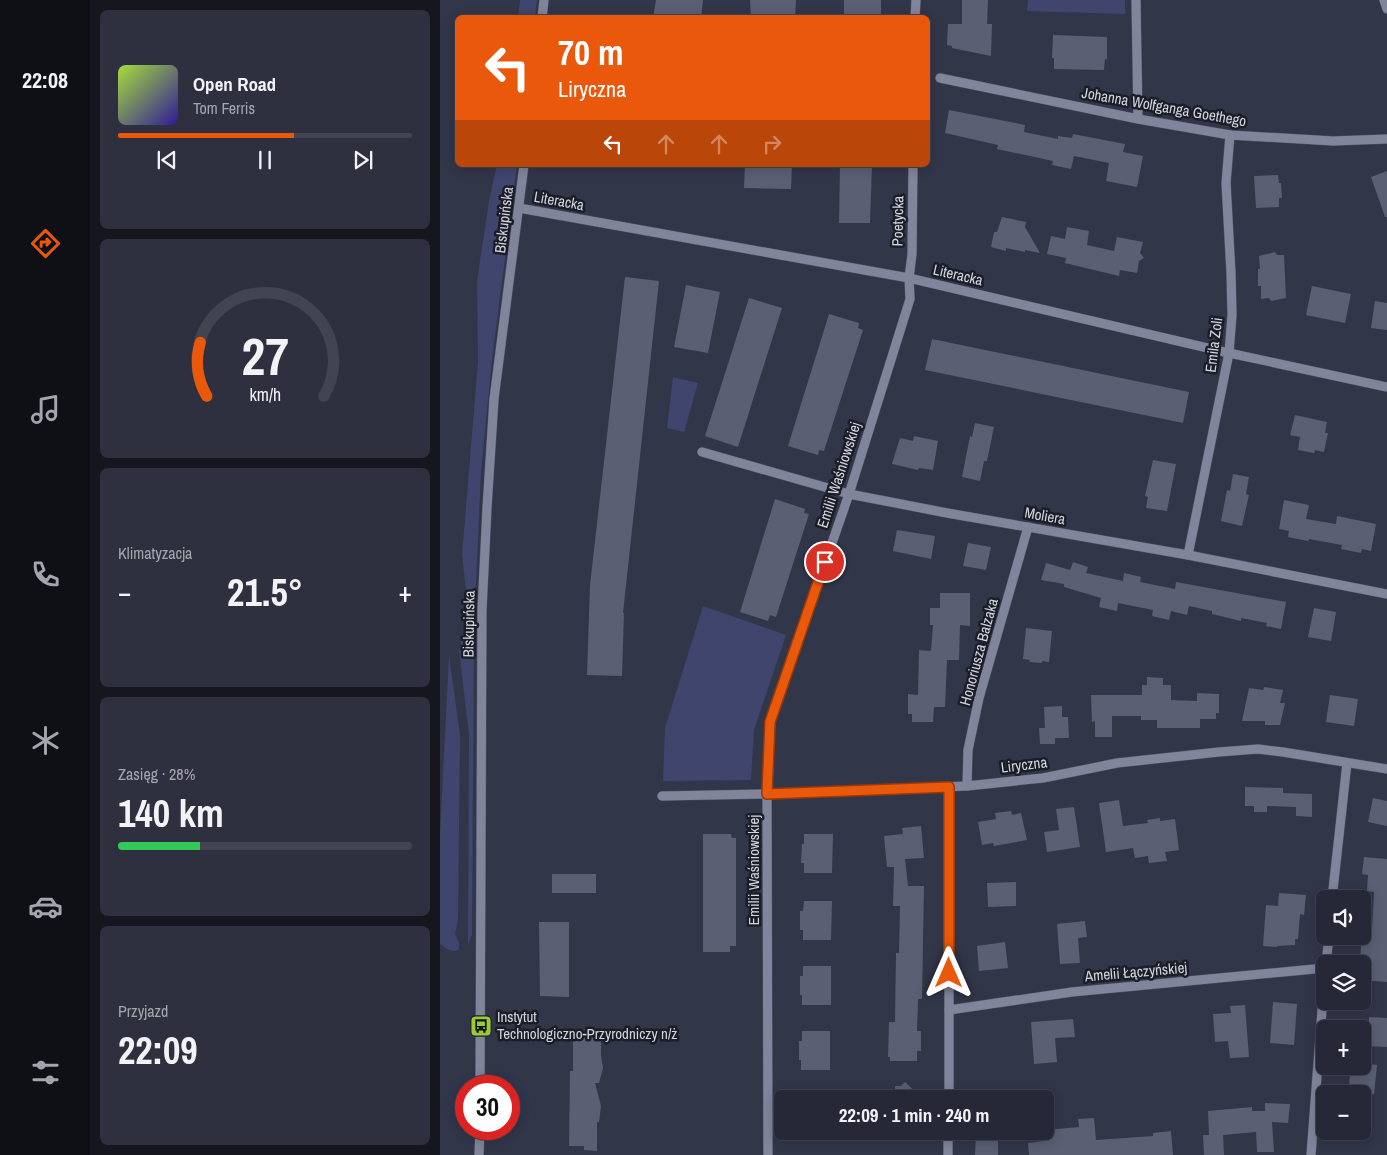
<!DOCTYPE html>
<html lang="pl">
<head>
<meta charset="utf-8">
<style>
	body { margin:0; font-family:"Archivo Narrow",sans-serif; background:#2e303f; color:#f1f3f6; height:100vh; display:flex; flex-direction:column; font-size:19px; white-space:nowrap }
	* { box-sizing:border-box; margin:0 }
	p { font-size:16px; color:#a4a6ad }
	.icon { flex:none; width:28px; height:28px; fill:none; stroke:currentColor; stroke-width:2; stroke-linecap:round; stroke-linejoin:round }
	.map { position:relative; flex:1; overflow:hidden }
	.drawer { display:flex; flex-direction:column; gap:10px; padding:10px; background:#15161e; width:350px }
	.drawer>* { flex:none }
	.top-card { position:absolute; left:15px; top:15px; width:475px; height:152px; border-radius:8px; box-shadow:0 2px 12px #0003,0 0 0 1px #424452; background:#ea580c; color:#fff; overflow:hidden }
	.tools { position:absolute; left:876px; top:890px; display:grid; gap:10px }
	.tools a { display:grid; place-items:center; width:55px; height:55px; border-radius:8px; background:#262837; box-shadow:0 2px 12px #0003,0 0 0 1px #424452; font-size:25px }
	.speed { position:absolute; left:15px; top:1075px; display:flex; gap:10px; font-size:25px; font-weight:700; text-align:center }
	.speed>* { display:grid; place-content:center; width:65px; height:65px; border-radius:50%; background:#262837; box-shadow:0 2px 12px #0003,0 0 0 1px #424452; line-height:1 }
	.speed .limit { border:8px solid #d22; background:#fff; color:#111 }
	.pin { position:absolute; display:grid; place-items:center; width:42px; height:42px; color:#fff; margin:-21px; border:2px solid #fff; border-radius:50%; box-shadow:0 1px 5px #0007 }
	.me { position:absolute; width:55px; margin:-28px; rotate:0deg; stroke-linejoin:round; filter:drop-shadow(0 0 4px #0008) }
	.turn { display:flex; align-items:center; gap:18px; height:105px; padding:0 20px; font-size:22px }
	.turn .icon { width:65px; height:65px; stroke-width:2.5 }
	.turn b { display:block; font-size:35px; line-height:42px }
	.lanes { display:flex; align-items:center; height:48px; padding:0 20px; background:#0003; justify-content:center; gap:25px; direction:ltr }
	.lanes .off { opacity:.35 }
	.big { font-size:38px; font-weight:700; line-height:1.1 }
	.drawer .tile { flex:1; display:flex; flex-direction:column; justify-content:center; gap:8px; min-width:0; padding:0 18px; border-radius:8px; background:#2e303f }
	.drawer .dial { align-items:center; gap:0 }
	.dial svg { height:130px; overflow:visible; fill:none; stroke:#424452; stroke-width:7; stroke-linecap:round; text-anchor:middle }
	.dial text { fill:#f1f3f6; stroke:none }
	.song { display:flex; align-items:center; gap:15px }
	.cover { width:60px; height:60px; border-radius:8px; background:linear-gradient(135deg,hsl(80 70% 55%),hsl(250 70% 35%)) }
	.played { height:5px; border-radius:2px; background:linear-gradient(90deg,#ea580c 60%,#424452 60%) }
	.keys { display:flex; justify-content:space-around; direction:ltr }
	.heat { display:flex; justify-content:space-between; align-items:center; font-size:28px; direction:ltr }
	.charge { height:8px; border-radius:4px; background:linear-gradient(90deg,#34c759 28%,#424452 0) }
	.trip { position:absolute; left:334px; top:1090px; width:280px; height:50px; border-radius:8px; background:#262837; box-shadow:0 2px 12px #0003,0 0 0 1px #424452; font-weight:700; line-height:50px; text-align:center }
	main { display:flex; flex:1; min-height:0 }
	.tab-bar { display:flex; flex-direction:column; width:90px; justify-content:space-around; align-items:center; background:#0f1016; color:#a4a6ad }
	.tab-bar .icon { width:35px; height:35px }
	.tab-bar .selected { color:#ea580c }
	.tab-bar b { font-size:22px; color:#f1f3f6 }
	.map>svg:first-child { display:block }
	.green { fill:#3f456d }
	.building { fill:#5b5f74 }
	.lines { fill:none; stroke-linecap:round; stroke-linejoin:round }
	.minor-casing { stroke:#4e5160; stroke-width:10 }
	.minor { stroke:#81859b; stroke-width:9 }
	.route-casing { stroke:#983908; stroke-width:12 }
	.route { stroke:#ea580c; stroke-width:9 }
	.labels { text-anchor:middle; stroke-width:5; stroke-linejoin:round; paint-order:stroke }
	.street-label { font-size:15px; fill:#d3d5e1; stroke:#1c1e27 }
	.poi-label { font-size:15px; fill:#d3d5e1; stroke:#1c1e27; text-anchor:start }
</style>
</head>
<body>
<main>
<nav class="tab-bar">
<b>22:08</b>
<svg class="icon selected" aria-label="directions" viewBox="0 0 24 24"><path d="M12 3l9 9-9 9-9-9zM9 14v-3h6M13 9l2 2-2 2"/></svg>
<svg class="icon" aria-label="music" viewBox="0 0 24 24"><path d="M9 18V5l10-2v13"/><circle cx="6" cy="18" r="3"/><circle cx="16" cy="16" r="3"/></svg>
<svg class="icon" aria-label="phone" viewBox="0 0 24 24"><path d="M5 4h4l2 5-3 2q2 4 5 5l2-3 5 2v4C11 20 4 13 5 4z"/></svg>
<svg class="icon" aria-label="climate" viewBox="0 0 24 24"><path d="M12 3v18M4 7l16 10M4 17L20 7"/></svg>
<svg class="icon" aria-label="car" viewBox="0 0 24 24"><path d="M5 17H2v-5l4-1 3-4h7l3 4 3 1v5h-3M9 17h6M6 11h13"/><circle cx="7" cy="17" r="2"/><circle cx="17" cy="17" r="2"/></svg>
<svg class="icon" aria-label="filters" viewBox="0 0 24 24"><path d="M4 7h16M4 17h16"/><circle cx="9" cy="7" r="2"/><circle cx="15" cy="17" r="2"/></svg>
</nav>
<section class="drawer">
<div class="tile">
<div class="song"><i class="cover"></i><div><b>Open Road</b><p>Tom Ferris</p></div></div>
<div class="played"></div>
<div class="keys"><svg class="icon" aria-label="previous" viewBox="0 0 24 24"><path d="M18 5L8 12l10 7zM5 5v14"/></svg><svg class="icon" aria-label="pause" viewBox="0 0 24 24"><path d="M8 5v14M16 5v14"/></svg><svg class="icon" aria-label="next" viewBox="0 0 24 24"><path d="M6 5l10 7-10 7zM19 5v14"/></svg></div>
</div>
<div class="tile dial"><svg viewBox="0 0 100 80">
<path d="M14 69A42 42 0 1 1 86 69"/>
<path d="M14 69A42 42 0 0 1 10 36" stroke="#ea580c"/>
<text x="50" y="56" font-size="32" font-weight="700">27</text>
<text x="50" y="72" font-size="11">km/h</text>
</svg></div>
<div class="tile"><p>Klimatyzacja</p>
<div class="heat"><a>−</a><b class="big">21.5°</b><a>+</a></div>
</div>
<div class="tile"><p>Zasięg · 28%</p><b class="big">140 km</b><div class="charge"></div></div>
<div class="tile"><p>Przyjazd</p><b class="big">22:09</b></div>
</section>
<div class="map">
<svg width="947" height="1155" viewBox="0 0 947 1155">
	<rect width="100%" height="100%" fill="#323649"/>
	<!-- green -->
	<g class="green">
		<path d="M 80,0 L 97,0 L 95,17 L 78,17 Z"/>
		<path d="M 588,0 L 685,0 L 685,14 L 587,11 Z"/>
		<path d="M 57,165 L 77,165 L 52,359 L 41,472 L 36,585 L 31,595 L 27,599 L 22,555 L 38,362 L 37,281 L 49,201 Z"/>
		<path d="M 233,377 L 258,383 L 244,432 L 227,428 Z"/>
		<path d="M 263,606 L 346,635 L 314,730 L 311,780 L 223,781 L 225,728 Z"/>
		<path d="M 26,620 L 33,626 L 34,630 L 32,935 L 28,944 L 29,734 L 19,651 L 25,627 Z"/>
		<path d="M 9,655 L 20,736 L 18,920 L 15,934 L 19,943 L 19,950 L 13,951 L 7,949 L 0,944 L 0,834 Z"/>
	</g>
	<!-- building -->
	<g class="building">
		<path d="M 216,0 L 263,0 L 261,18 L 213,18 Z"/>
		<path d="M 310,0 L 356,0 L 355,18 L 311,18 Z"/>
		<rect x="404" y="0" width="37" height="18"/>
		<path d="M 522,0 L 548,0 L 547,24 L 552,24 L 551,56 L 512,48 L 512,46 L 507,45 L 508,24 L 522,24 Z"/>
		<path d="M 613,35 L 667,37 L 667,59 L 665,59 L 664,70 L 614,69 L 614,58 L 612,58 Z"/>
		<path d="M 509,110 L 585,125 L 584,132 L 618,139 L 618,136 L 632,138 L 633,134 L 685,144 L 683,152 L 703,156 L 697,187 L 666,181 L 669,163 L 634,156 L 631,169 L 612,165 L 613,161 L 557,149 L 558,145 L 505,133 Z"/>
		<path d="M 305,165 L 352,165 L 351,189 L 304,188 Z"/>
		<path d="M 400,165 L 432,165 L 430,223 L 399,223 Z"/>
		<path d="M 947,171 L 947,217 L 945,217 L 931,177 Z"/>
		<path d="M 838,175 L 839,183 L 841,183 L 842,198 L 839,198 L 839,207 L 816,208 L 814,176 Z"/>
		<path d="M 562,217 L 586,222 L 585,227 L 600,253 L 585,250 L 585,252 L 566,248 L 566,251 L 551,247 L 554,232 L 557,232 Z"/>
		<path d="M 627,227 L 649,231 L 647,245 L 674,251 L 677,237 L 703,242 L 700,253 L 704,258 L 699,261 L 697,273 L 680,270 L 679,276 L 625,263 L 626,258 L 607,254 L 611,236 L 625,239 Z"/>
		<path d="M 835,252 L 837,255 L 844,255 L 846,298 L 831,301 L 829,298 L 821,299 L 821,286 L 818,286 L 818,269 L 820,269 L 819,256 Z"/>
		<path d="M 185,277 L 219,281 L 183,613 L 184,613 L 182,676 L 147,675 L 150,585 Z"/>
		<path d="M 246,285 L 280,292 L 268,353 L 234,347 Z"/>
		<path d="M 872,286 L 911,294 L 905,323 L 866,315 Z"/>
		<path d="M 309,298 L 342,308 L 298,447 L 265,436 Z"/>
		<path d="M 935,301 L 947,303 L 947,330 L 931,328 Z"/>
		<path d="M 389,314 L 419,323 L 418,328 L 423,330 L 384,451 L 379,450 L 378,455 L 348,446 Z"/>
		<path d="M 492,339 L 749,392 L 743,423 L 485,370 Z"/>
		<path d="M 855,415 L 887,422 L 885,433 L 888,433 L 884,452 L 875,450 L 874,453 L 858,450 L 860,437 L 850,435 Z"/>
		<path d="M 535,423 L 554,427 L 547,461 L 544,461 L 540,481 L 522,477 L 530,436 L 532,437 Z"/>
		<path d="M 474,436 L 498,441 L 493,470 L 479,468 L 478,470 L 452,464 L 460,438 L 473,441 Z"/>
		<path d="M 713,460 L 736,464 L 727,511 L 706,508 L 708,497 L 705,496 Z"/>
		<path d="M 793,474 L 809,477 L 806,494 L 809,495 L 802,526 L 781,521 L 787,490 L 790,491 Z"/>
		<path d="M 335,499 L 365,509 L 364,513 L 369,514 L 336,617 L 330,615 L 328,621 L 300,612 Z"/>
		<path d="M 844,500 L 869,505 L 866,519 L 896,524 L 897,516 L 936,524 L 931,551 L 922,549 L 921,553 L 901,549 L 902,545 L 869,539 L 868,541 L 848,537 L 849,531 L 839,529 Z"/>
		<path d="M 457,530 L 495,536 L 491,559 L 453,551 Z"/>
		<path d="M 528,543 L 551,547 L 546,570 L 523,566 Z"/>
		<path d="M 633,562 L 648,567 L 646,573 L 683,581 L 684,573 L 701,577 L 700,582 L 735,589 L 736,582 L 846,602 L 841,629 L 826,626 L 827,623 L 801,618 L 801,621 L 772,614 L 772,611 L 749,606 L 747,615 L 731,611 L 729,620 L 712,616 L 713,610 L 678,603 L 677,611 L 659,607 L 661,598 L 624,587 L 624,584 L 601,580 L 606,563 L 630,570 Z"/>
		<path d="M 500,593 L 530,593 L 530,626 L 520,625 L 519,660 L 507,660 L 505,707 L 494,707 L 493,722 L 472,722 L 472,714 L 468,714 L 468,694 L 478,695 L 479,650 L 491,651 L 493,625 L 490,625 L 490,608 L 500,608 Z"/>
		<path d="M 874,608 L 896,612 L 891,641 L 868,637 Z"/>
		<path d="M 586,628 L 612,631 L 609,662 L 602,661 L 602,663 L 589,662 L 590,660 L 583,659 Z"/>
		<path d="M 707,677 L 723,678 L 723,685 L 731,685 L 731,700 L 757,701 L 757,693 L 779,694 L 779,713 L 776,713 L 776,719 L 760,719 L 760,728 L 717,728 L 717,720 L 701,720 L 701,716 L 672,716 L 672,737 L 655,737 L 655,721 L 652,722 L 651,695 L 702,695 L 702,685 L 707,685 Z"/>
		<path d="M 824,687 L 843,690 L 840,703 L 845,703 L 840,725 L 825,725 L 825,721 L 802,721 L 809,688 L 823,690 Z"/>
		<path d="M 890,695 L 918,699 L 914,726 L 886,722 Z"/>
		<path d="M 622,706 L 622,717 L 628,717 L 629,738 L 615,738 L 615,744 L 600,744 L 599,728 L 605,728 L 604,707 Z"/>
		<path d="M 805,787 L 843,788 L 843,793 L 872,794 L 872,817 L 856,816 L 856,807 L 827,806 L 827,812 L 814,812 L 814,806 L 805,806 Z"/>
		<path d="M 933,798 L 947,801 L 947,826 L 928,822 Z"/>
		<path d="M 679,800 L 683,826 L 708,823 L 707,820 L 720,818 L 720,821 L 735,819 L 739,850 L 725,852 L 727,861 L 709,863 L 708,856 L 695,858 L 693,848 L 666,852 L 659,803 Z"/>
		<path d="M 634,807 L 640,847 L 607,852 L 604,832 L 619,830 L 616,809 Z"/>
		<path d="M 571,811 L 572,815 L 581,813 L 587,840 L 554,846 L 553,843 L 542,845 L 538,822 L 556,819 L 555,813 Z"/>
		<path d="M 481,826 L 484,858 L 465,859 L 468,886 L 484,886 L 482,999 L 478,999 L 477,1031 L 481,1031 L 481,1051 L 477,1051 L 477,1061 L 450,1061 L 450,1057 L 448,1057 L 449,1022 L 455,1022 L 456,953 L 459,953 L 460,906 L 453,906 L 454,867 L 447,867 L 444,836 L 463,834 L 462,828 Z"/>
		<path d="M 263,834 L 291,834 L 292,838 L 296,838 L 296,946 L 290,946 L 290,952 L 263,952 Z"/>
		<path d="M 364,834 L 393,834 L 392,873 L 364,873 L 364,863 L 361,863 L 362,844 L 364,844 Z"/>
		<path d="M 924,857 L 947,859 L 947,982 L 922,980 L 922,964 L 920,964 L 922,928 L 932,928 L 934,892 L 927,891 L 928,875 L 922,874 Z"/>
		<rect x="112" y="874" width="44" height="19"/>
		<path d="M 576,882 L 576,906 L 548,907 L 547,883 Z"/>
		<path d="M 839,893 L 866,895 L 864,915 L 860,914 L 858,939 L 855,939 L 855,945 L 837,946 L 837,947 L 823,946 L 826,905 L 838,906 Z"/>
		<path d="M 364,901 L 392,901 L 391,940 L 363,940 L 363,930 L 360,930 L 360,911 L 363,911 Z"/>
		<path d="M 645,921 L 647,937 L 638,938 L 640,963 L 620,964 L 617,924 Z"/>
		<path d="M 99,922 L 129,922 L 129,997 L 100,996 Z"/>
		<path d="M 565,942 L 568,968 L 539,971 L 537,946 Z"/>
		<path d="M 363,966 L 391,966 L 391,1005 L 362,1005 L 362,995 L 360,995 L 360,976 L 363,976 Z"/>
		<path d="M 833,1002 L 857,1004 L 854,1045 L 830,1043 Z"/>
		<path d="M 805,1005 L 809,1057 L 790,1058 L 788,1041 L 775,1042 L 773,1014 L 791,1013 L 790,1006 Z"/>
		<path d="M 929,1017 L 947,1018 L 947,1047 L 927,1046 Z"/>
		<path d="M 633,1019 L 635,1037 L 615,1038 L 617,1062 L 594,1064 L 591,1022 Z"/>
		<path d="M 161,1030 L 161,1056 L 163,1068 L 159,1083 L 155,1083 L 161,1106 L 159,1122 L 157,1122 L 157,1151 L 144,1150 L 144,1146 L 129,1146 L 130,1071 L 133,1071 L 133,1035 L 148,1035 Z"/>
		<path d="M 362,1031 L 390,1031 L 390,1070 L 361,1070 L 361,1060 L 359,1060 L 359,1041 L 362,1041 Z"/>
		<path d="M 922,1063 L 937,1065 L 934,1094 L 908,1094 L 911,1066 L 922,1066 Z"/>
		<path d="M 465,1082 L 483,1099 L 455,1099 L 455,1086 L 461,1086 Z"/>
		<path d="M 825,1103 L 850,1104 L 848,1123 L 832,1122 L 834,1152 L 817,1152 L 816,1132 L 783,1135 L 784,1155 L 764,1155 L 763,1135 L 769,1135 L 768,1111 L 812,1107 L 812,1111 L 825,1111 Z"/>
		<path d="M 654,1118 L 656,1140 L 713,1136 L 713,1133 L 731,1131 L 733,1155 L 589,1155 L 588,1143 L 604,1141 L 606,1130 L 639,1127 L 638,1119 Z"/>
		<path d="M 536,1131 L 558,1131 L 558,1155 L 535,1155 Z"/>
	</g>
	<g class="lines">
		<!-- minor casing -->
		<g class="minor-casing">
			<g id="minor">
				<path d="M 696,0 L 698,119"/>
				<path d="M 944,0 L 947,9"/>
				<path d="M 102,18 L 104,0"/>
				<path d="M 475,18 L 476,0"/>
				<path d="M 500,78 L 698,119 L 790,135 L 893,141 L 947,139"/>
				<path d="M 79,208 L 469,278 L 789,353 L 947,387"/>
				<path d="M 262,452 L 409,494 L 507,513 L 748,555 L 947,594"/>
				<path d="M 748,555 L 789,353 L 792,315 L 791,273 L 786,183 L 790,135"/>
				<path d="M 527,786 L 528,750 L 539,698 L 588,527"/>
				<path d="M 222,796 L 327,794 L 527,786 L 603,778 L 677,763 L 779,752 L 818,749 L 843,752 L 947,769"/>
				<path d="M 892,899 L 907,763"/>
				<path d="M 886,964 L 889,936"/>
				<path d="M 509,1010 L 632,992 L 885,968"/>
				<path d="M 40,1086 L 42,610 L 47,508 L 54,399 L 84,165"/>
				<path d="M 509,1099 L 509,787"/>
				<path d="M 39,1155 L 40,1129"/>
				<path d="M 328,1155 L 327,794 L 330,722 L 409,494 L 470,299 L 469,278 L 472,254 L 473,165"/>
				<path d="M 508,1155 L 508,1131"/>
				<path d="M 871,1155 L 885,971"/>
			</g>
		</g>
		<!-- minor -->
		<use href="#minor" class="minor"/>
	</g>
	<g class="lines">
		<!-- route casing -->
		<g class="route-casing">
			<path id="route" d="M 385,562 L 330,722 L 327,794 L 509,787 L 509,973"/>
		</g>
		<!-- route -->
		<use href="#route" class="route"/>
	</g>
	<!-- icons -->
	<defs>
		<g id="bus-square" transform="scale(1.125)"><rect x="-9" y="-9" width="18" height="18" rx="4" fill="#9acb34" stroke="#1c1e27"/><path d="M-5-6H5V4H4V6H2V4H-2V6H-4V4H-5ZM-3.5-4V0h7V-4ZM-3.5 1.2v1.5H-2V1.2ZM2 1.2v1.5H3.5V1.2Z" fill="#111"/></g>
	</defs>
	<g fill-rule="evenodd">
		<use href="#bus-square" x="41" y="1026"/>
	</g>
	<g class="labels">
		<!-- street labels -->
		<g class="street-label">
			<text transform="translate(724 107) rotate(10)" y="5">Johanna Wolfganga Goethego</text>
			<text transform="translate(119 201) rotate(10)" y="5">Literacka</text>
			<text transform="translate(64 220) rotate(-83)" y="5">Biskupińska</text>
			<text transform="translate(458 221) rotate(-89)" y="5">Poetycka</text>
			<text transform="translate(518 275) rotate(13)" y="5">Literacka</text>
			<text transform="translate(774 345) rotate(-83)" y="5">Emila Zoli</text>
			<text transform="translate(399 475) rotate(-72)" y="5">Emilii Waśniowskiej</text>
			<text transform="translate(605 516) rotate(10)" y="5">Moliera</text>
			<text transform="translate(29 624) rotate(-89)" y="5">Biskupińska</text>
			<text transform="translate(539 652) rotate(-75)" y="5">Honoriusza Balzaka</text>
			<text transform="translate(584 765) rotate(-7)" y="5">Liryczna</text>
			<text transform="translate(314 870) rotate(-90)" y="5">Emilii Waśniowskiej</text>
			<text transform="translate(696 972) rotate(-5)" y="5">Amelii Łączyńskiej</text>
		</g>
		<!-- poi labels -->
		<g class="poi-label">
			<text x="57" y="1022">Instytut<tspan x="57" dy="17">Technologiczno-Przyrodniczy n/ż</tspan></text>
		</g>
	</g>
</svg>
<div class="tools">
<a><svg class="icon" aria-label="sound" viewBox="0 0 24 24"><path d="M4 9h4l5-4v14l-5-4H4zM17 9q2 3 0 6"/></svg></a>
<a><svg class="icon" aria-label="layers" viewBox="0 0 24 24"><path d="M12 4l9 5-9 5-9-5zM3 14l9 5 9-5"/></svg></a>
<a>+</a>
<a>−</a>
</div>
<div class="speed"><div class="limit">30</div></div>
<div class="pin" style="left:385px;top:562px;background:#d93025"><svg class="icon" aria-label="arrive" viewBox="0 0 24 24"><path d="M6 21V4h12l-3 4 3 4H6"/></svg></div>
<svg class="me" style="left:509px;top:973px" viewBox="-20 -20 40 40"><path d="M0-17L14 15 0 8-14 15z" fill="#ea580c" stroke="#fff" stroke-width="4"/></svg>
<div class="trip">22:09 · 1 min · 240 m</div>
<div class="top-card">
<div class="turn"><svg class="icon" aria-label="left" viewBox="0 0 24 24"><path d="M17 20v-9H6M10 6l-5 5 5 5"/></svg><div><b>70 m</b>Liryczna</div></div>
<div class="lanes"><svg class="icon" aria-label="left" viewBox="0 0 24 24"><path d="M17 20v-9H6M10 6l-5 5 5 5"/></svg><svg class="icon off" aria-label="ahead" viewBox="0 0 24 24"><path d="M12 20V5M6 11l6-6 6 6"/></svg><svg class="icon off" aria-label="ahead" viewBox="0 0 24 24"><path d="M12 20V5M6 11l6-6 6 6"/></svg><svg class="icon off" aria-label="right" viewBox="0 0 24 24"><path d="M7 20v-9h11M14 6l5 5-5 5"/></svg></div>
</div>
</div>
</main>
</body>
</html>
